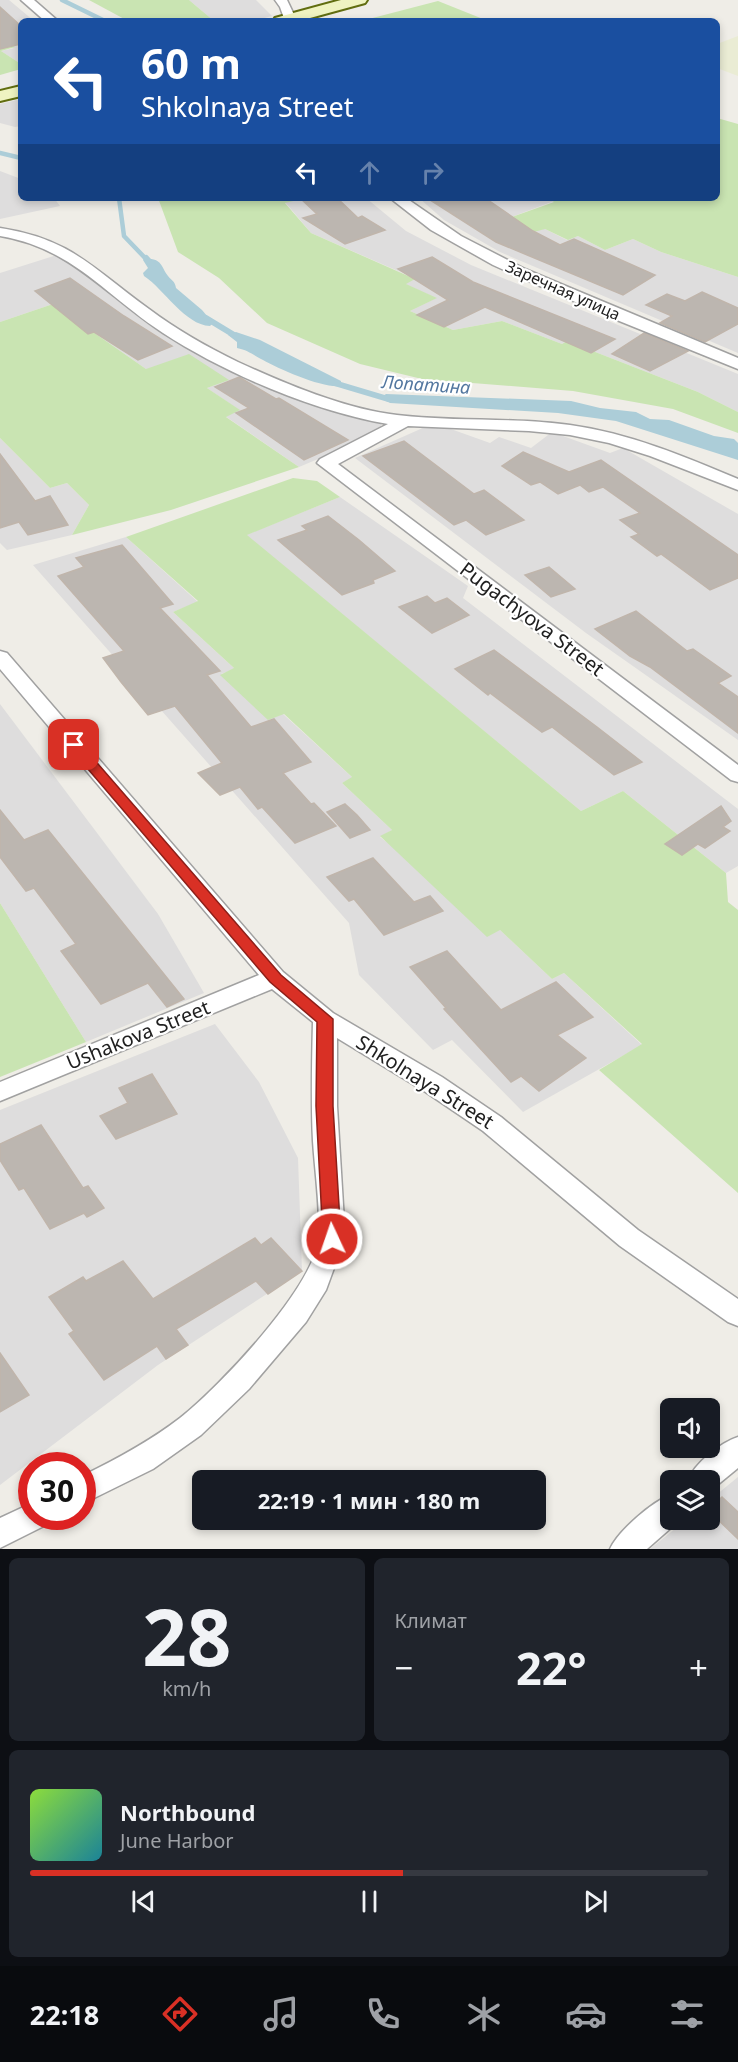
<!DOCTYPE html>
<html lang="ru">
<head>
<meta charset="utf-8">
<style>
	body { margin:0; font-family:"Noto Sans",sans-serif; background:#20242c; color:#f1f3f6; height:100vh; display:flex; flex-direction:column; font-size:22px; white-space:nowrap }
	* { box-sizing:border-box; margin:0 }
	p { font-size:20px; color:#9ea1a6 }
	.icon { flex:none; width:33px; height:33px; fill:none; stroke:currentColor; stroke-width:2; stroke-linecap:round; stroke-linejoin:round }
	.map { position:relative; height:1549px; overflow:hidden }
	.details { display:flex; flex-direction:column; gap:9px; padding:9px; background:#0d0f14; flex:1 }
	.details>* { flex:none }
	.guide { position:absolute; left:18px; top:18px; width:702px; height:183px; border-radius:9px; box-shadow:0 3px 9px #0003; background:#1a4fa0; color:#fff; overflow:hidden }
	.controls { position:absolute; left:660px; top:1398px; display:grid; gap:12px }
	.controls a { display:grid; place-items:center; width:60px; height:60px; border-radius:9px; background:#171b24; box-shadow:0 3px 9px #0003; font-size:30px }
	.speed { position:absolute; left:18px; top:1452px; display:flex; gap:12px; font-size:30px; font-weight:700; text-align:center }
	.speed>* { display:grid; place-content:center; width:78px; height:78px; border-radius:50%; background:#171b24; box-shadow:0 3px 9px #0003; line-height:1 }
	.speed .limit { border:9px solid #d22; background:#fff; color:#111 }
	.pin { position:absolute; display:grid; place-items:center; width:51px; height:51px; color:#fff; margin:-26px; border-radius:12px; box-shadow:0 3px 9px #0006 }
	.me { position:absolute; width:66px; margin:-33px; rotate:357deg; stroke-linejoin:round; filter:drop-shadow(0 0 4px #0008) }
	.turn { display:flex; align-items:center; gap:21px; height:126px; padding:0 24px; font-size:27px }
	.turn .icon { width:78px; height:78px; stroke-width:2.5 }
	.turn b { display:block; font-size:42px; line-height:51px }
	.lanes { display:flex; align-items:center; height:57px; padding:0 24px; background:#0003; justify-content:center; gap:30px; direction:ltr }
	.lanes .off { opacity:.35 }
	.big { font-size:45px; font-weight:700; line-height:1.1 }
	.details .card { flex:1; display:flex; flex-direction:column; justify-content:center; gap:9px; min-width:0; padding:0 21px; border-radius:9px; background:#20242c }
	.details .dial { align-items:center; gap:0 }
	.dial b { font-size:78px; line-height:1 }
	.song { display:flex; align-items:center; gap:18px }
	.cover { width:72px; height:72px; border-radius:9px; background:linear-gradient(135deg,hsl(90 70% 55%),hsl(190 70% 35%)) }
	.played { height:6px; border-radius:3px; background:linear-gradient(90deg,#d93025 55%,#363941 55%) }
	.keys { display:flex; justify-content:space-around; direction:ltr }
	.heat { display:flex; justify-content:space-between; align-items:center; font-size:33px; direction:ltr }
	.details .tiles { flex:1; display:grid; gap:9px; grid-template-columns:1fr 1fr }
	.card:last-child { grid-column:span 2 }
	.trip { position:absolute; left:192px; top:1470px; width:354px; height:60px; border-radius:9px; background:#171b24; box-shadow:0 3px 9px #0003; font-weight:700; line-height:60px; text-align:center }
	.dock { display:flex; height:96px; justify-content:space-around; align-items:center; background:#090b0e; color:#9ea1a6 }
	.dock .icon { width:42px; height:42px }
	.dock .current { color:#d93025 }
	.dock b { font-size:27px; color:#f1f3f6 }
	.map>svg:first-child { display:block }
	.residential { fill:#dedddd }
	.farmland { fill:#eaecd4 }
	.grass { fill:#c9e4b2 }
	.water { fill:#accdd8 }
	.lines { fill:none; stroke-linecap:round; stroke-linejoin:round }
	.stream-far1 { stroke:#accdd8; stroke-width:4.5 }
	.stream { stroke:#accdd8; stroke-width:6 }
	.building { fill:#bcb6b0; stroke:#c0b5ab; stroke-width:1.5 }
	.street-casing { stroke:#a1a1a1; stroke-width:3 }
	.secondary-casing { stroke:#616d10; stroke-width:4 }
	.street { fill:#fff; fill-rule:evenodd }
	.secondary { fill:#eff3c1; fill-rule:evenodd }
	.route { fill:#d93025; stroke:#8d1f18; stroke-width:1.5 }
	.labels { text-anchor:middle; stroke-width:4.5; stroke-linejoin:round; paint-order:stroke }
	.far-street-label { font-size:16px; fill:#202020; stroke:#fff }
	.far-water-label { font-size:18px; font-style:italic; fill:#52769f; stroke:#fff }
	.street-label { font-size:20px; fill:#202020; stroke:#fff }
</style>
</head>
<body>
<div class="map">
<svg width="738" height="1549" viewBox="0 0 738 1549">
	<rect width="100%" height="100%" fill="#efede7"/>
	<!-- residential -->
	<g class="residential">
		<path d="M 0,0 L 9,0 L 34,21 L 21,21 L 21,64 L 1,51 L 14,48 L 0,37 Z"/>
		<path d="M 189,0 L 256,0 L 272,16 L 253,21 L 214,21 Z"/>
		<path d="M 21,99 L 21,126 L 15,127 L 0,123 L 0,104 Z"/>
		<path d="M 0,171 L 21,179 L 21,198 L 54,198 L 60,206 L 0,219 Z"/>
		<path d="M 301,198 L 366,198 L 406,231 L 471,265 L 738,374 L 738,412 L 698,392 L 567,341 L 562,344 L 502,321 L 453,330 L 410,311 L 436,298 L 405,284 L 414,278 L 311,233 L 285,202 Z"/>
		<path d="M 419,198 L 547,198 L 554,201 L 509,218 L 545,229 L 567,240 L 578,236 L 605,250 L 633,239 L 661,252 L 738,277 L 738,353 L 500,252 L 444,220 Z"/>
		<path d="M 60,254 L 195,347 L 266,380 L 382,417 L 380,433 L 299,467 L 225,416 L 239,410 L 207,388 L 228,380 L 146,369 L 53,304 L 0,322 L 0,273 Z"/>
		<path d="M 434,423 L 490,443 L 499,437 L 531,448 L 552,432 L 610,453 L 623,448 L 738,514 L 738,740 L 586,633 L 355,458 Z"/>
		<path d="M 0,438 L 50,488 L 67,483 L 89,505 L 72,535 L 7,550 L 0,543 Z"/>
		<path d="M 340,497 L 468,586 L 463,598 L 738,809 L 738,866 L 726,873 L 623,791 L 581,811 L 246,535 Z"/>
		<path d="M 126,537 L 198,602 L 173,612 L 235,669 L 221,674 L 283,714 L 353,778 L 342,783 L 392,830 L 380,837 L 500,930 L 552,979 L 564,973 L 642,1045 L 523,1112 L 452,1040 L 433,1050 L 359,975 L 349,923 L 33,565 Z"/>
		<path d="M 0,704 L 158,914 L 204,993 L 86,1042 L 0,903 Z"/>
		<path d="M 215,1024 L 259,1082 L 298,1158 L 302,1271 L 158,1365 L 0,1485 L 0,1110 Z"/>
		<path d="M 738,1477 L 738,1549 L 650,1549 L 686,1520 L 710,1520 L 710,1500 Z"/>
	</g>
	<!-- farmland -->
	<path class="farmland" d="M 738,36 L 738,76 L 717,68 L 717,44 Z"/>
	<!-- grass -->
	<g class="grass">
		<path d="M 89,0 L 189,0 L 214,21 L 128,21 Z"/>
		<path d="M 438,1 L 488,21 L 361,21 Z"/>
		<path d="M 0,37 L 15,47 L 1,51 L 21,64 L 21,69 L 0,75 Z"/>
		<path d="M 717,118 L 738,124 L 738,277 L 661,252 L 633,239 L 605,250 L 578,236 L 568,240 L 545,229 L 530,233 L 509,218 L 554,202 L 547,198 L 717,198 Z"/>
		<path d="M 158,198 L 301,198 L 302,199 L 285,203 L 311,233 L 415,279 L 406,284 L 437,298 L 410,311 L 453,330 L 502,321 L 562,344 L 567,341 L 698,392 L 738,412 L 738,433 L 673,409 L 573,391 L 422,379 L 360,364 L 267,323 L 219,278 L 178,252 Z"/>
		<path d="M 53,304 L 146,369 L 189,354 L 229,380 L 207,388 L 240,410 L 226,417 L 299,467 L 171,510 L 72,535 L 89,505 L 67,483 L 50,488 L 0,438 L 0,322 Z"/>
		<path d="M 293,478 L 317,481 L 340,497 L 247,535 L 581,811 L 623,791 L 726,873 L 728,902 L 738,910 L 738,1193 L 599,1070 L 642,1044 L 564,973 L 552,979 L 500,930 L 487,937 L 380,836 L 392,830 L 342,783 L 352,777 L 284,714 L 268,720 L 220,675 L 234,668 L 173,612 L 198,601 L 126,537 Z"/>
		<path d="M 0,903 L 86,1042 L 0,1077 Z"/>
	</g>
	<!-- water -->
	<g class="water">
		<path d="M 146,258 C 163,260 160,265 168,276 C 172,281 175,281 176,288 L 202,310 L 213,323 L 210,326 C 185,325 164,289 144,276 L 143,273 L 148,268 L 143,260 Z"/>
		<path d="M 236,332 L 260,340 L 341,381 L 341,386 C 324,389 279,369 263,360 C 253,355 248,350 237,348 L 237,342 L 228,335 Z"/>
		<path d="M 386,394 L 571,401 L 600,408 L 636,412 L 650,419 L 669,420 L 714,436 L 734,439 L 738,443 L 738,460 L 616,421 L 558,413 L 390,403 L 380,398 Z"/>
	</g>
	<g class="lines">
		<!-- stream-far1 -->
		<g class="stream-far1">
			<path d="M 62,0 L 105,21"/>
			<path d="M 0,153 L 21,158"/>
			<path d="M 119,198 L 124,236 L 147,260"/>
		</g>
		<!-- stream -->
		<g class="stream">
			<path d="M 146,258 L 153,266"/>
			<path d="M 206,318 L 239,338"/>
			<path d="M 331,382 L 388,399"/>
		</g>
	</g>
	<!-- building -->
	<g class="building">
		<path d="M 0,7 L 21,26 L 21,44 L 0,49 Z"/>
		<path d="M 300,198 L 337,198 L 358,218 L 362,216 L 385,230 L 345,244 L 303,218 L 317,214 Z"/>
		<path d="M 427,198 L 485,198 L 533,231 L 560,245 L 574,239 L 655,275 L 623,295 L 496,242 Z"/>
		<path d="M 432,257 L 473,282 L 615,339 L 591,353 L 485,307 L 444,327 L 417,315 L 448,300 L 398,269 Z"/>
		<path d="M 70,278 L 124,316 L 172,346 L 138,360 L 94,332 L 88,334 L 35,291 Z"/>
		<path d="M 702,292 L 738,308 L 738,324 L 705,342 L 660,323 L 672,316 L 646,305 L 667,294 L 685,301 Z"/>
		<path d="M 644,333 L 688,351 L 650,371 L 612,354 Z"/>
		<path d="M 239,377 L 276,399 L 279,398 L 348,440 L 304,460 L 236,413 L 249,408 L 215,387 Z"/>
		<path d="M 404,441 L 474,494 L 484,490 L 524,520 L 486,535 L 466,520 L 454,525 L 363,456 Z"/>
		<path d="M 523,452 L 569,472 L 601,460 L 738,555 L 738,578 L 710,590 L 661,554 L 657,556 L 631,537 L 639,534 L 620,520 L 640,513 L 603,487 L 589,492 L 580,485 L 558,494 L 540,482 L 531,485 L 502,466 Z"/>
		<path d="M 0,454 L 35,501 L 50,496 L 68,525 L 28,535 L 19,522 L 0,528 Z"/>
		<path d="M 328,516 L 359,540 L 395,571 L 373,580 L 374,583 L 342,595 L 278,540 L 307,530 L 302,526 Z"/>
		<path d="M 122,545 L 173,604 L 160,608 L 220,671 L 207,675 L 251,727 L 274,719 L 311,762 L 283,773 L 311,804 L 314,803 L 336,826 L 295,843 L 262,807 L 258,809 L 240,787 L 220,795 L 198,773 L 222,763 L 175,706 L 148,715 L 121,682 L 103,658 L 124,651 L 58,576 L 84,567 L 76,558 Z"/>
		<path d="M 549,567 L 575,589 L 551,597 L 525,575 Z"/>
		<path d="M 427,596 L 435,603 L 447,598 L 469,615 L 432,633 L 399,607 Z"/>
		<path d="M 636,611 L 687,651 L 693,649 L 731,676 L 718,683 L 738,697 L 738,733 L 650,667 L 630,656 L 595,629 Z"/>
		<path d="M 494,650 L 597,727 L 642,762 L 614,775 L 552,727 L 542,732 L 490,693 L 488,695 L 455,669 Z"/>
		<path d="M 345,804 L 357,815 L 370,830 L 350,838 L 327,812 Z"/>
		<path d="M 721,806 L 731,821 L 723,827 L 730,831 L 705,848 L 698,844 L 682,855 L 665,844 Z"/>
		<path d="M 0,810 L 24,840 L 48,830 L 184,999 L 167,1007 L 148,983 L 101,1004 L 61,951 L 76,944 L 34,888 L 26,891 L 0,857 Z"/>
		<path d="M 373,858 L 414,902 L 430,896 L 443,911 L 384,935 L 354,899 L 349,901 L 327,877 Z"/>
		<path d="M 447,951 L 501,1010 L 556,982 L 593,1017 L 557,1035 L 586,1058 L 539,1091 L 521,1076 L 511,1082 L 444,1009 L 446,1008 L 410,967 Z"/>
		<path d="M 152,1074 L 177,1114 L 116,1139 L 100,1116 L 128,1103 L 119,1088 Z"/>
		<path d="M 41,1125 L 83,1188 L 88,1186 L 104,1208 L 87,1217 L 84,1213 L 50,1229 L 24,1188 L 19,1190 L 0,1160 L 0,1144 Z"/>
		<path d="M 255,1238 L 261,1245 L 271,1238 L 302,1271 L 268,1294 L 256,1281 L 176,1329 L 188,1345 L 166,1359 L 157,1346 L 104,1380 L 69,1334 L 74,1331 L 49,1297 L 83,1277 L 86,1281 L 123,1261 L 153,1299 Z"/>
		<path d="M 0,1353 L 29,1395 L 0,1412 Z"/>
		<path d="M 722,1497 L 738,1512 L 738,1539 L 710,1512 L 710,1508 Z"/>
	</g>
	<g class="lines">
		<!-- street casing -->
		<g class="street-casing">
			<g id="street">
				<path d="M 21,0 L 34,0 L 58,21 L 45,21 Z"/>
				<path d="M 275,0 L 287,0 L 297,21 L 285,21 L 280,7 Z"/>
				<path d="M 390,198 L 406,198 L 461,236 L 525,269 L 738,358 L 738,369 L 602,314 L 493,265 L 431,230 Z"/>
				<path d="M 0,228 C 72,239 93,269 149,309 C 177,330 207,347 238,362 C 286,384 345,409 397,415 C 455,422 513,417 570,425 C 628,433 684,456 738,479 L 738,490 L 650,456 L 609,443 L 570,435 L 529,431 L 408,426 L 338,464 L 738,765 L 738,782 L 731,780 L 317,463 L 320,459 L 388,424 C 314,411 226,374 163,333 C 105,295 72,248 0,236 Z"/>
				<path d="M 0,651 L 7,653 L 283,972 L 333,1013 L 442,1077 L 501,1117 L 638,1230 L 738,1299 L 738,1326 L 728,1322 L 620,1246 L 483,1131 L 424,1091 L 337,1038 L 337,1106 L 345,1238 L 326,1290 L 306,1322 L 249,1389 L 201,1435 L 153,1469 L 82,1504 L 82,1476 C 117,1459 150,1441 180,1418 C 219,1387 316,1286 319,1236 C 320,1205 315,1172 313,1141 C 311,1101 312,1062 313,1022 L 272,989 L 0,1101 L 0,1082 L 259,975 L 0,669 Z"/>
				<path d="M 738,1437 L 738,1468 L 710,1491 L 710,1480 L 688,1480 C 695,1463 720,1443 738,1437 Z"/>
				<path d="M 670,1495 L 670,1520 L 680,1520 L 647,1549 L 610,1549 C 618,1531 652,1502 670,1495 Z"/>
				<path d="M 32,1503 L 32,1516 L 48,1516 L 44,1526 L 0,1548 L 0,1518 Z"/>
			</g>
		</g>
		<!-- secondary casing -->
		<g class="secondary-casing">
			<g id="secondary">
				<path d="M 341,0 L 367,0 L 365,3 L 299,21 L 273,21 L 275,18 Z"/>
				<path d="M 21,86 L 21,96 L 0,101 L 0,91 Z"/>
			</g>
		</g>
		<!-- street -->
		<use href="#street" class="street"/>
		<!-- secondary -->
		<use href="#secondary" class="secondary"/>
	</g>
	<!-- route -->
	<path class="route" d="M 74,741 L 79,742 L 281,975 L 333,1019 L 333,1106 L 341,1239 L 338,1244 L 332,1246 L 326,1244 L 323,1239 L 316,1106 L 317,1022 L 270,982 L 70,748 L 68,745 Z"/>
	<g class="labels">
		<!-- far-street labels -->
		<g class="far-street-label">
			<text transform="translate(563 290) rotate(24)" y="6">Заречная улица</text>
		</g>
		<!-- far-water labels -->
		<g class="far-water-label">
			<text transform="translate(426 385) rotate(4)" y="6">Лопатина</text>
		</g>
		<!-- street labels -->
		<g class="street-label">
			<text transform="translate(532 619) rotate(37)" y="7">Pugachyova Street</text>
			<text transform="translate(138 1035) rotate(-22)" y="7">Ushakova Street</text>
			<text transform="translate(425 1082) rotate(32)" y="7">Shkolnaya Street</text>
		</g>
	</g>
</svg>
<div class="controls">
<a><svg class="icon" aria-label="sound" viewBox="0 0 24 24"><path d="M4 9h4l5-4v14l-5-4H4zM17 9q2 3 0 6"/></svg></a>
<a><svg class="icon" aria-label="layers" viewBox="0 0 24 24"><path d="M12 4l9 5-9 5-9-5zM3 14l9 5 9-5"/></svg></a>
</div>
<div class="speed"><div class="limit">30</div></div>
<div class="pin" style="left:74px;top:745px;background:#d93025"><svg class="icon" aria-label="arrive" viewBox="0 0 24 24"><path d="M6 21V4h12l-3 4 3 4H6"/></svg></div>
<svg class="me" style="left:332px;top:1239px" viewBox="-20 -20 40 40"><circle r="17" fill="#d93025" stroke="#fff" stroke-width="3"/><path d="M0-11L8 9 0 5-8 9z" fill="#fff"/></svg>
<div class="trip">22:19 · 1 мин · 180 m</div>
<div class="guide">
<div class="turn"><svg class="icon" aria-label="left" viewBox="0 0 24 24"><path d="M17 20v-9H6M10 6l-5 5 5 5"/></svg><div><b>60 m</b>Shkolnaya Street</div></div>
<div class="lanes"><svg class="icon" aria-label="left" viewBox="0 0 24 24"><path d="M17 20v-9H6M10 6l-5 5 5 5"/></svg><svg class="icon off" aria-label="ahead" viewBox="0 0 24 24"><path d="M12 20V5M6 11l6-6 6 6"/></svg><svg class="icon off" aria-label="right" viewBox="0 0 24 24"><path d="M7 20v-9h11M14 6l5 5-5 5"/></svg></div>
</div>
</div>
<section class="details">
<div class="tiles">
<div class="card dial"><b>28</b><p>km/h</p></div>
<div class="card"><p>Климат</p>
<div class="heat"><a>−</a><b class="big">22°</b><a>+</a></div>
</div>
<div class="card">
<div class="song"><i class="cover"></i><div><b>Northbound</b><p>June Harbor</p></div></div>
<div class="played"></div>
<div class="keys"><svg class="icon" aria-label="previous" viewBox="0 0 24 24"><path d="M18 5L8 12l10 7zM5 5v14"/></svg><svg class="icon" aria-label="pause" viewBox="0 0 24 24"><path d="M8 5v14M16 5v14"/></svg><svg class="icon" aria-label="next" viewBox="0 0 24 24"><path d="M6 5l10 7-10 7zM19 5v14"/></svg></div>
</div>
</div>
</section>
<nav class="dock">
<b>22:18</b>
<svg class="icon current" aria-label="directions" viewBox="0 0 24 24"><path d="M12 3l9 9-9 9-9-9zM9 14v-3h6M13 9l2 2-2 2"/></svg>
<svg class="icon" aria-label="music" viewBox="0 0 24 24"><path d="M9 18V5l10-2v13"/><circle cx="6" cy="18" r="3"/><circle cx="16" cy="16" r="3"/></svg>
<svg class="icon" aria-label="phone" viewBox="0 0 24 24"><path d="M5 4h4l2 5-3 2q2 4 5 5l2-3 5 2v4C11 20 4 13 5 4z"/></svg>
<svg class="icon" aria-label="climate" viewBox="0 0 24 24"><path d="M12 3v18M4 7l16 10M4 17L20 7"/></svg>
<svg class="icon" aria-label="car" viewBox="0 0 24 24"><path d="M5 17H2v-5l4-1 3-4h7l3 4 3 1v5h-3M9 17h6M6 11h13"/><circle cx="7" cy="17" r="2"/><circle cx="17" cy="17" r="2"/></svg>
<svg class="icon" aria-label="filters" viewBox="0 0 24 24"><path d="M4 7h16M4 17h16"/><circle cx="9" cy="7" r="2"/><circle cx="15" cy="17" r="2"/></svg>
</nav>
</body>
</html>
